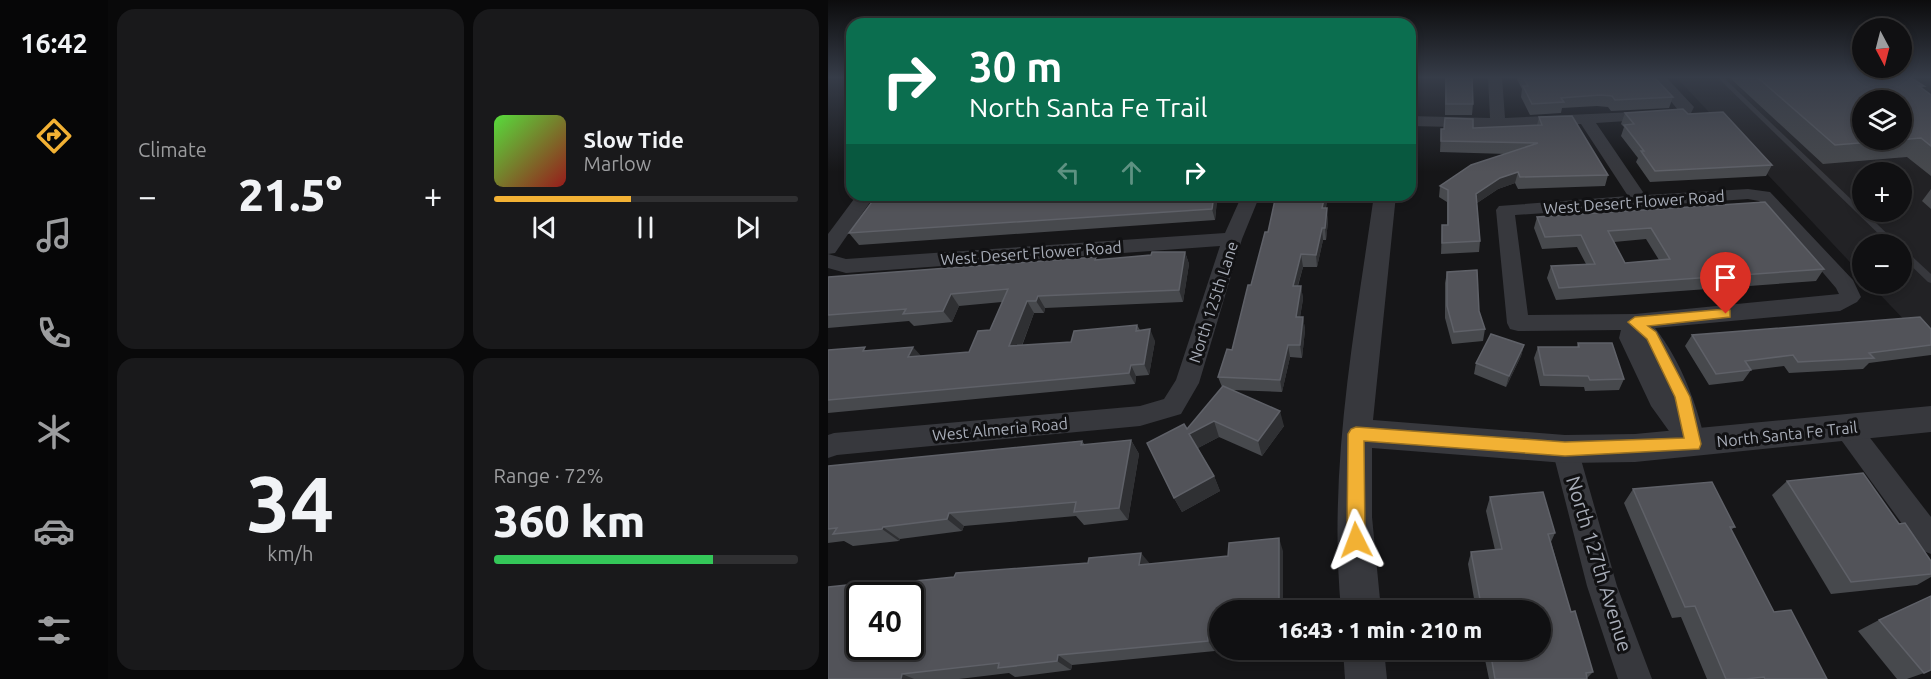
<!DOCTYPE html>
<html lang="en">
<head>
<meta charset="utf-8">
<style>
	body { margin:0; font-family:Ubuntu,sans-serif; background:#19191b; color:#f1f3f6; height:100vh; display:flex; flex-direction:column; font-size:22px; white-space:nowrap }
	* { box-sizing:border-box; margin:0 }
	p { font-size:20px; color:#9c9d9f }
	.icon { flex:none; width:33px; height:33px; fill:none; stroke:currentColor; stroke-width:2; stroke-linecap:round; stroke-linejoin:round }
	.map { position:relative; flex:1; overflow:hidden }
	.details { display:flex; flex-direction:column; gap:9px; padding:9px; background:#09090a; width:720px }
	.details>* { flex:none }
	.banner { position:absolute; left:18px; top:18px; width:570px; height:183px; border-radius:18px; box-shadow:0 3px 9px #0003,0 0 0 2px #303032; background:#0b6e4f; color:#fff; overflow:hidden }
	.needle { width:39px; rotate:173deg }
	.buttons { position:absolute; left:1024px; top:18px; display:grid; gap:12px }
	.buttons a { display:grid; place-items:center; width:60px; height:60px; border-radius:50%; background:#101012; box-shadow:0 3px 9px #0003,0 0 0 2px #303032; font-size:30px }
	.speed { position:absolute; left:18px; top:582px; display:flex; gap:12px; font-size:30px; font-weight:700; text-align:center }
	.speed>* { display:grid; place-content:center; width:78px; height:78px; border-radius:50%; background:#101012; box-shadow:0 3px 9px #0003,0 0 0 2px #303032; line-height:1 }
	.speed .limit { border:3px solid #111; border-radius:9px; background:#fff; color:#111 }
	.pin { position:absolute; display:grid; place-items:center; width:51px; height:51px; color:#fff; margin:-62px -26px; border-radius:50% 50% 50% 0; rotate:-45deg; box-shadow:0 0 6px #0007 }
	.pin .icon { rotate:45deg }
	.me { position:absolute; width:66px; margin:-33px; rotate:357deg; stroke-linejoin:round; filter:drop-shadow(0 0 4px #0008) }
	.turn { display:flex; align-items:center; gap:21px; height:126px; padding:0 24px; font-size:27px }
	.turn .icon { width:78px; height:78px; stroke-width:2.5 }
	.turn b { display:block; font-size:42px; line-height:51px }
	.lanes { display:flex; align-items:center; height:57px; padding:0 24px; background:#0003; justify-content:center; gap:30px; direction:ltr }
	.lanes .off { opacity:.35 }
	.big { font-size:45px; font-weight:800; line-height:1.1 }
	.details .widget { flex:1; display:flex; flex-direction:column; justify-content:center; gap:9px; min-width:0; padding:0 21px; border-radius:18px; background:#19191b }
	.details .dial { align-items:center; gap:0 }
	.dial b { font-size:78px; line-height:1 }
	.song { display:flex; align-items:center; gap:18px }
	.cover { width:72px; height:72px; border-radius:9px; background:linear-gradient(135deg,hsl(110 70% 55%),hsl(0 70% 35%)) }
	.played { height:6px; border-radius:3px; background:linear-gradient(90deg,#f2b134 45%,#303032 45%) }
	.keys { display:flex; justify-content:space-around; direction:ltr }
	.heat { display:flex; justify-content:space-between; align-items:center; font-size:33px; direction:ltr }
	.charge { height:9px; border-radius:4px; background:linear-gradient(90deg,#34c759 72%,#303032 0) }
	.details .tiles { flex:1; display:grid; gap:9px; grid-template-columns:repeat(2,1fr) }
	.trip { position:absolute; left:381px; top:600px; width:342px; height:60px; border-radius:30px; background:#101012; box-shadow:0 3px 9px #0003,0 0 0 2px #303032; font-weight:800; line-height:60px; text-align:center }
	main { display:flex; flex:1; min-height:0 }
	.dock { display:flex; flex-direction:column; width:108px; justify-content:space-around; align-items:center; background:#060607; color:#9c9d9f }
	.dock .icon { width:42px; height:42px }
	.dock .active { color:#f2b134 }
	.dock b { font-size:27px; color:#f1f3f6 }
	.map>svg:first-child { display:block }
	.built { fill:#222225; fill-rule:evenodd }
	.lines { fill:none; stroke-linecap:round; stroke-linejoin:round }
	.service { fill:#37383d; fill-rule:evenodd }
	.minor { fill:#37383d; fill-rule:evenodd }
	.tertiary { fill:#37383d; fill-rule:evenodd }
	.wall { fill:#47494d; fill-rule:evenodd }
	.shaded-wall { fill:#2f3033 }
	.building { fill:#525359; stroke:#5f6168; stroke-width:1.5; fill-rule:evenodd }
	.route { fill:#f2b134; stroke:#9d7322; stroke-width:1.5 }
	.labels { text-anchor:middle; stroke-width:6; stroke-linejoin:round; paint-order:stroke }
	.street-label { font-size:16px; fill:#a8adb8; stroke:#111113 }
	.near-street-label { font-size:20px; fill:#a8adb8; stroke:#111113 }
</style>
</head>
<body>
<main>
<nav class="dock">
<b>16:42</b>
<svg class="icon active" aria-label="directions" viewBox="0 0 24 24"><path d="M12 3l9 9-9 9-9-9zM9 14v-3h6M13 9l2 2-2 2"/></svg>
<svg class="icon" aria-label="music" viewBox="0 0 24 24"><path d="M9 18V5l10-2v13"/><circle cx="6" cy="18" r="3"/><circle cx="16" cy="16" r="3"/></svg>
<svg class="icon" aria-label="phone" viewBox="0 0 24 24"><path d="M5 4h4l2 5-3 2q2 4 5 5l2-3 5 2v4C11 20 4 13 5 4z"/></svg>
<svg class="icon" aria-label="climate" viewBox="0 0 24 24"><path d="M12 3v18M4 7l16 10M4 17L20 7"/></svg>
<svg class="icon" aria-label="car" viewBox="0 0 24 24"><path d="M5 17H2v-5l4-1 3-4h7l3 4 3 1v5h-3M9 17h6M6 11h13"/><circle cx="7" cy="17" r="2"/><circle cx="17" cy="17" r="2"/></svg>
<svg class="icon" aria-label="filters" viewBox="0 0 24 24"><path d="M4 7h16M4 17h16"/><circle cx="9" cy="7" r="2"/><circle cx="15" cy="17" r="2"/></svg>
</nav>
<section class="details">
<div class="tiles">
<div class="widget"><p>Climate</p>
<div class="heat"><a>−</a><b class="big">21.5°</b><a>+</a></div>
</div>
<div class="widget">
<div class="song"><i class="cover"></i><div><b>Slow Tide</b><p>Marlow</p></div></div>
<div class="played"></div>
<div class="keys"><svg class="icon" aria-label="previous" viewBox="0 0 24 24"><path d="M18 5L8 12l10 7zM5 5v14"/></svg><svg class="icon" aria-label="pause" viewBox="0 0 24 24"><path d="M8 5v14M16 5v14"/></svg><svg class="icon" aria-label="next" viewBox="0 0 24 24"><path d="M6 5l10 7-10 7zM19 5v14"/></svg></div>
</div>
<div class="widget dial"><b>34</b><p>km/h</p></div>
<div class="widget"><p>Range · 72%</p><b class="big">360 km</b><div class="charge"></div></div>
</div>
</section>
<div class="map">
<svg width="1103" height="679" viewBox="0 0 1103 679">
	<rect width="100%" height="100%" fill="#161618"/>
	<!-- built -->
	<path class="built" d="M 848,77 L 1103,77 L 1103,348 L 1042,284 L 1074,284 L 1074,244 L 1035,244 L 1035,276 ZM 1035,100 L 1074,100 L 1074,140 L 1035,140 ZM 1035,172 L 1074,172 L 1074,212 L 1035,212 Z"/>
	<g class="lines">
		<!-- service -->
		<g class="service">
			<path d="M 889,77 L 895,77 L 1070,244 L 1061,244 Z"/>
			<path d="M 1074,249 L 1077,250 L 1103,274 L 1103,283 L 1100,282 L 1074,257 Z"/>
		</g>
		<!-- minor -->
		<g class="minor">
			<path d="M 660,77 L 674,77 L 677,118 L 850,110 L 823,77 L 838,77 L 866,107 L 861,117 L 768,123 L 817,195 L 920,189 L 942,192 L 1025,280 L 1033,297 L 1029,302 L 1012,311 L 827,328 C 854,363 868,402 878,444 L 874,452 L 865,455 L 856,452 L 823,406 L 791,338 L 793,330 L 690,331 L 682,329 L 679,323 L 668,210 L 671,206 L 800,196 L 753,124 L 670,128 L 582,126 L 582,116 L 662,118 ZM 920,199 L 931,201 L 944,213 L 1008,288 L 1011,294 L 807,314 L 700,315 L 687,215 Z"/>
			<path d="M 29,195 L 47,195 L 7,253 L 0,254 L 18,259 L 397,233 L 414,195 L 432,195 L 414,239 L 371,383 L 353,414 L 312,426 L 9,455 L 0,458 L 0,435 L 6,433 L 312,406 L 336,399 L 348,380 L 392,246 L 18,273 L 0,268 L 0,234 Z"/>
			<path d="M 1020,418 L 1029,421 L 1103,517 L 1103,554 L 1093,550 L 1011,437 L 1007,429 L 1011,421 Z"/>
			<path d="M 737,438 L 746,441 L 750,449 L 789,586 L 824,679 L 790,679 L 759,586 L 724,449 L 728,441 Z"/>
		</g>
		<!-- tertiary -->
		<g class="tertiary">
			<path d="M 546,195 L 568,195 L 545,420 L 737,435 L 807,434 L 1103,406 L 1103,432 L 807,462 L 737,463 L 544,448 L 544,517 L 553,610 L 513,610 C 500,468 526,336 546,195 Z"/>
			<path d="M 515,650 L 556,650 L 559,679 L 517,679 Z"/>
		</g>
	</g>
	<!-- wall -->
	<g class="wall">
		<path d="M 617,77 L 644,77 L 645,104 L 644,115 L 617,115 Z"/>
		<path d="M 688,77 L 826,77 L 845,97 L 841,108 L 783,111 L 780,107 L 769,106 L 734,108 L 733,113 L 702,115 L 693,97 L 694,89 Z"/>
		<path d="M 901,77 L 1082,77 L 1096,86 L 1094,88 L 1103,95 L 1103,176 L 1079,157 L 995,164 Z"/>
		<path d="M 797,113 L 860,114 L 944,165 L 938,176 L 822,182 L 808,162 L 810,158 L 793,136 L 796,127 L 793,124 Z"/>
		<path d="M 711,117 L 780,175 L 777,186 L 690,189 L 687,183 L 670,189 L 649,203 L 652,241 L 651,252 L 613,254 L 614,225 L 619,225 L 619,202 L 611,197 L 612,186 L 679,154 L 612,152 L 613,129 L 709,125 Z"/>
		<path d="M 1103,189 L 1103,209 L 1094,201 Z"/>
		<path d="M 49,195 L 388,195 L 389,200 L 387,220 L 31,245 L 21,233 Z"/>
		<path d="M 499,200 L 498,208 L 500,221 L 498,240 L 495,240 L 489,267 L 475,267 L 470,286 L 473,286 L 475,299 L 472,317 L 475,317 L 477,330 L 474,358 L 462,357 L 454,392 L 403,390 L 456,426 L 434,456 L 391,437 L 370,448 L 386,476 L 392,491 L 354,512 L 346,498 L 359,429 L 394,387 L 390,377 L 404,350 L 423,285 L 440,232 Z"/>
		<path d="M 937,202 L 996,269 L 988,281 L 728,300 L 719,278 L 723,266 L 758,264 L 749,247 L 714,249 L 706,228 L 709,217 ZM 818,239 L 831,260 L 797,263 L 786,242 Z"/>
		<path d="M 357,252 L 361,264 L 355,302 L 217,308 L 216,313 L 206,313 L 194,346 L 243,342 L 309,325 L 312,330 L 327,341 L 321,375 L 308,376 L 307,384 L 0,413 L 0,350 L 40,351 L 93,356 L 141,352 L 162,330 L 174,302 L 131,306 L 124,322 L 86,326 L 81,321 L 0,328 L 0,277 L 269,260 Z"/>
		<path d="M 619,272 L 651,311 L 657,329 L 655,341 L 624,344 L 617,318 L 617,283 Z"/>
		<path d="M 1103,329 L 1103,355 L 1041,363 L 1035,369 L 961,373 L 956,366 L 923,370 L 915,381 L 881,385 L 857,346 L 864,335 Z"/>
		<path d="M 750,343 L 796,379 L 791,390 L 757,391 L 756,387 L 712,386 L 706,358 L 710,347 L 749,347 Z"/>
		<path d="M 696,345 L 693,356 L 678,387 L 646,374 L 648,363 Z"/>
		<path d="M 303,440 L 311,454 L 300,520 L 256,525 L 248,516 L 136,526 L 134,531 L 72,539 L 71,541 L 25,546 L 16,541 L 0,543 L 0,466 L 254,441 L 257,445 Z"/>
		<path d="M 959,481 L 1071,524 L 1103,561 L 1103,577 L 1089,585 L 1003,594 L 944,495 Z"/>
		<path d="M 805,489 L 907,527 L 903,530 L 946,612 L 999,679 L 879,679 L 853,617 L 844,618 L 796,503 Z"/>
		<path d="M 662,497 L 727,533 L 723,542 L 743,612 L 765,672 L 759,678 L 759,679 L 661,679 L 655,650 L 712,650 L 712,610 L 648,610 L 640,564 L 643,552 L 667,550 L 658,511 Z"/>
		<path d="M 455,551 L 392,610 L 392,646 L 387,647 L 387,651 L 244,665 L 243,670 L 187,677 L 181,673 L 131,679 L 0,679 L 39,583 L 44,585 L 322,564 Z"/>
		<path d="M 1051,620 L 1096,673 L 1079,679 L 1069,679 L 1030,631 Z"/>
	</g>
	<!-- shaded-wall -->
	<g class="shaded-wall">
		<path d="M 690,172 L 687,183 L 670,189 L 646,205 L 648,194 L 672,178 Z"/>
		<path d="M 386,195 L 388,195 L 389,200 L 387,220 L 384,209 Z"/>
		<path d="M 497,195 L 499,195 L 499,200 L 495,220 L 494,208 Z"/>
		<path d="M 499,208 L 500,221 L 498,240 L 497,228 Z"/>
		<path d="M 494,228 L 495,240 L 489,267 L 488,255 Z"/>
		<path d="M 357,252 L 361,264 L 355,302 L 351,290 Z"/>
		<path d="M 473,254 L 475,267 L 466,298 L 465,286 Z"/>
		<path d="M 473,286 L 475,299 L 470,329 L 468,317 Z"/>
		<path d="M 123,294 L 131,306 L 124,322 L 115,311 Z"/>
		<path d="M 210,296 L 217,308 L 216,313 L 208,301 Z"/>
		<path d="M 199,301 L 206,313 L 189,358 L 181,346 Z"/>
		<path d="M 475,317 L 477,330 L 474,358 L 472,345 Z"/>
		<path d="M 322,329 L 327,341 L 321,375 L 316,364 Z"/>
		<path d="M 460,345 L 462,357 L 454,392 L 452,380 Z"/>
		<path d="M 696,345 L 693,356 L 678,387 L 681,376 Z"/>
		<path d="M 85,347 L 96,359 L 80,357 Z"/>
		<path d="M 303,365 L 308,376 L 307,384 L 301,373 Z"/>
		<path d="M 452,411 L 456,426 L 434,456 L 430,441 Z"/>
		<path d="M 386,421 L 391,437 L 368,449 L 361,434 Z"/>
		<path d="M 303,440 L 311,454 L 300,520 L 291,508 Z"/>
		<path d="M 386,476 L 392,491 L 354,512 L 346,498 Z"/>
		<path d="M 121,513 L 136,526 L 134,531 L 119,519 Z"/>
		<path d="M 55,527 L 72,539 L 71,541 L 54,529 Z"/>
		<path d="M 451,538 L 455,551 L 455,610 L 451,610 Z"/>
		<path d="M 313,553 L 323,565 L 311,565 Z"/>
		<path d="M 380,636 L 387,647 L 387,651 L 380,641 Z"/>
		<path d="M 230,655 L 244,665 L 243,670 L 229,661 Z"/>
		<path d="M 74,674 L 86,679 L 73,679 Z"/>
	</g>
	<!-- building -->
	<g class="building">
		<path d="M 618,77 L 644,77 L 645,104 L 618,104 Z"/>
		<path d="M 695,77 L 826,77 L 845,97 L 787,100 L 784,96 L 772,95 L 733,98 L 736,102 L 704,104 L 695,86 L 700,86 Z"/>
		<path d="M 929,77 L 1082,77 L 1096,86 L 1091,86 L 1103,95 L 1103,146 L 1093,138 L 1007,145 ZM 1035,100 L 1074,100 L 1074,140 L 1035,140 Z"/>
		<path d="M 855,109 L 860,114 L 895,112 L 944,165 L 827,171 L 813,151 L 816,151 L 796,125 L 806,124 L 797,113 Z"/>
		<path d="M 744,116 L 780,175 L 692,177 L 690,172 L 672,178 L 648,194 L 652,241 L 614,243 L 614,225 L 620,225 L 620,190 L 612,186 L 643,165 L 710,143 L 613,141 L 613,129 L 616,129 L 617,118 L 645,119 L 645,128 L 714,125 L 711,117 Z"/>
		<path d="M 49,195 L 386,195 L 384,209 L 21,233 Z"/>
		<path d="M 448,195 L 497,195 L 494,208 L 499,208 L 497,228 L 494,228 L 488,255 L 473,254 L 465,286 L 473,286 L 468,317 L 475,317 L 472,345 L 460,345 L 452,380 L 390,377 L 399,349 L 404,350 L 420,285 L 423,285 L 437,232 L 440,232 Z"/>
		<path d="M 937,202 L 996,269 L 731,288 L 723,266 L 767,264 L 753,235 L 717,237 L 709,217 ZM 823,228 L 842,259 L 797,263 L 780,231 Z"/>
		<path d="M 324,252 L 357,252 L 351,290 L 210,296 L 208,301 L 199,301 L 181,346 L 243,342 L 246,331 L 309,325 L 308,331 L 322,329 L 316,364 L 303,365 L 301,373 L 0,400 L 0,350 L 37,347 L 35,351 L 85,347 L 80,357 L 141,352 L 150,331 L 162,330 L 180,289 L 123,294 L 115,311 L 75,314 L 78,309 L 0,315 L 0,277 L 268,257 L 267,260 L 323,255 Z"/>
		<path d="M 649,270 L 651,311 L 657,329 L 626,332 L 619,306 L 619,272 Z"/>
		<path d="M 1092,317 L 1103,329 L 1103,345 L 1041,353 L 1046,358 L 970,362 L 965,355 L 917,361 L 923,370 L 888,374 L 864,335 Z"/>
		<path d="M 663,334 L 696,345 L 681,376 L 648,363 Z"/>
		<path d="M 750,343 L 784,343 L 796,379 L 762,380 L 760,376 L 716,375 L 710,347 L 751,347 Z"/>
		<path d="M 395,386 L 452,411 L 430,441 L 386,421 L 361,434 L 386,476 L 346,498 L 319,443 L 356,424 L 359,429 Z"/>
		<path d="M 303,440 L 291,508 L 246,512 L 248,502 L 121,513 L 119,519 L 55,527 L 54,529 L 5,534 L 9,528 L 0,529 L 0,466 L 254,441 L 253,445 Z"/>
		<path d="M 1035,473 L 1071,524 L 1077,523 L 1103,561 L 1103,574 L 1023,582 L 959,481 Z"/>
		<path d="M 884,482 L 907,527 L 902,527 L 946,612 L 963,610 L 999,679 L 937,679 L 936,677 L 918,679 L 898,679 L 867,606 L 857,607 L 805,489 Z"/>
		<path d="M 715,492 L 727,533 L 720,534 L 743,612 L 747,611 L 765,672 L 758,673 L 759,679 L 667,679 L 662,650 L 712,650 L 712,610 L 654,610 L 643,552 L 674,549 L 662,497 Z"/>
		<path d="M 451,538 L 451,610 L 392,610 L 392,635 L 380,636 L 380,641 L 230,655 L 229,661 L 170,668 L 171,663 L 74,674 L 73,679 L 0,679 L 0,587 L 39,583 L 37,586 L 126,577 L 128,573 L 260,563 L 261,558 L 313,553 L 311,565 L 400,556 L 401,543 ZM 32,596 L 82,596 L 82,646 L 32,646 Z"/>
		<path d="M 1103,596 L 1103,670 L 1096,673 L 1051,620 Z"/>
	</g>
	<!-- sky -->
	<linearGradient id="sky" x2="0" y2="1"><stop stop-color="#0c0c0d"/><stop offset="0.45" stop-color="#363c48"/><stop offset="1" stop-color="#363c48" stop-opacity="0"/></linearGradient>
	<rect width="1103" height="172" fill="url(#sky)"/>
	<!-- route -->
	<path class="route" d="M 898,309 L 902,310 L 902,317 L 820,326 L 828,332 L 862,397 L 873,444 L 871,449 L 737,456 L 536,441 L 537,540 L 534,546 L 528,549 L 522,546 L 519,540 L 520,434 L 523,429 L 528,427 L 737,442 L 856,438 L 847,397 L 819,339 L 800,322 L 807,317 Z"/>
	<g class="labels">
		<!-- street labels -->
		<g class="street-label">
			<text transform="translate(806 202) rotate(-4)" y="6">West Desert Flower Road</text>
			<text transform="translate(203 253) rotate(-4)" y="6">West Desert Flower Road</text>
			<text transform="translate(385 302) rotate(-72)" y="6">North 125th Lane</text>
			<text transform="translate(172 429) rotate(-5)" y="6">West Almeria Road</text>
			<text transform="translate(959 434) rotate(-6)" y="6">North Santa Fe Trail</text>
		</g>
		<!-- near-street labels -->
		<g class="near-street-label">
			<text transform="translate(771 564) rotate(73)" y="7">North 127th Avenue</text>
		</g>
	</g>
</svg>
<div class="buttons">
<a><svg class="needle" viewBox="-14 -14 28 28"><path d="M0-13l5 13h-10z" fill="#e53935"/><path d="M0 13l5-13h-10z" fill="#9c9d9f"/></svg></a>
<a><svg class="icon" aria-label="layers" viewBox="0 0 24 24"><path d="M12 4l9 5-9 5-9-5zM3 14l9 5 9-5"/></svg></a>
<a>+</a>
<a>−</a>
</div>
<div class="speed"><div class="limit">40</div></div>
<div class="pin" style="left:898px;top:314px;background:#d93025"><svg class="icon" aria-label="arrive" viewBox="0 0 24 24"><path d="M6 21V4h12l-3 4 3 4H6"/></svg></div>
<svg class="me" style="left:528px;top:540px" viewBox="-20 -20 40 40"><path d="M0-17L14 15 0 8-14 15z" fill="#f2b134" stroke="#fff" stroke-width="4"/></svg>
<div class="trip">16:43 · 1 min · 210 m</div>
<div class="banner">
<div class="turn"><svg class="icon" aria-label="right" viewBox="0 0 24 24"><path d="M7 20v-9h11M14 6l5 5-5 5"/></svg><div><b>30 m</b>North Santa Fe Trail</div></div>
<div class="lanes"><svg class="icon off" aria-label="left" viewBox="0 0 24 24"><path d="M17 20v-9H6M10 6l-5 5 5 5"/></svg><svg class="icon off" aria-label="ahead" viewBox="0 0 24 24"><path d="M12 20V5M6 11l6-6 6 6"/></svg><svg class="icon" aria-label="right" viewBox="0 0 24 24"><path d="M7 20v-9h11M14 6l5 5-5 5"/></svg></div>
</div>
</div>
</main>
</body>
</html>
